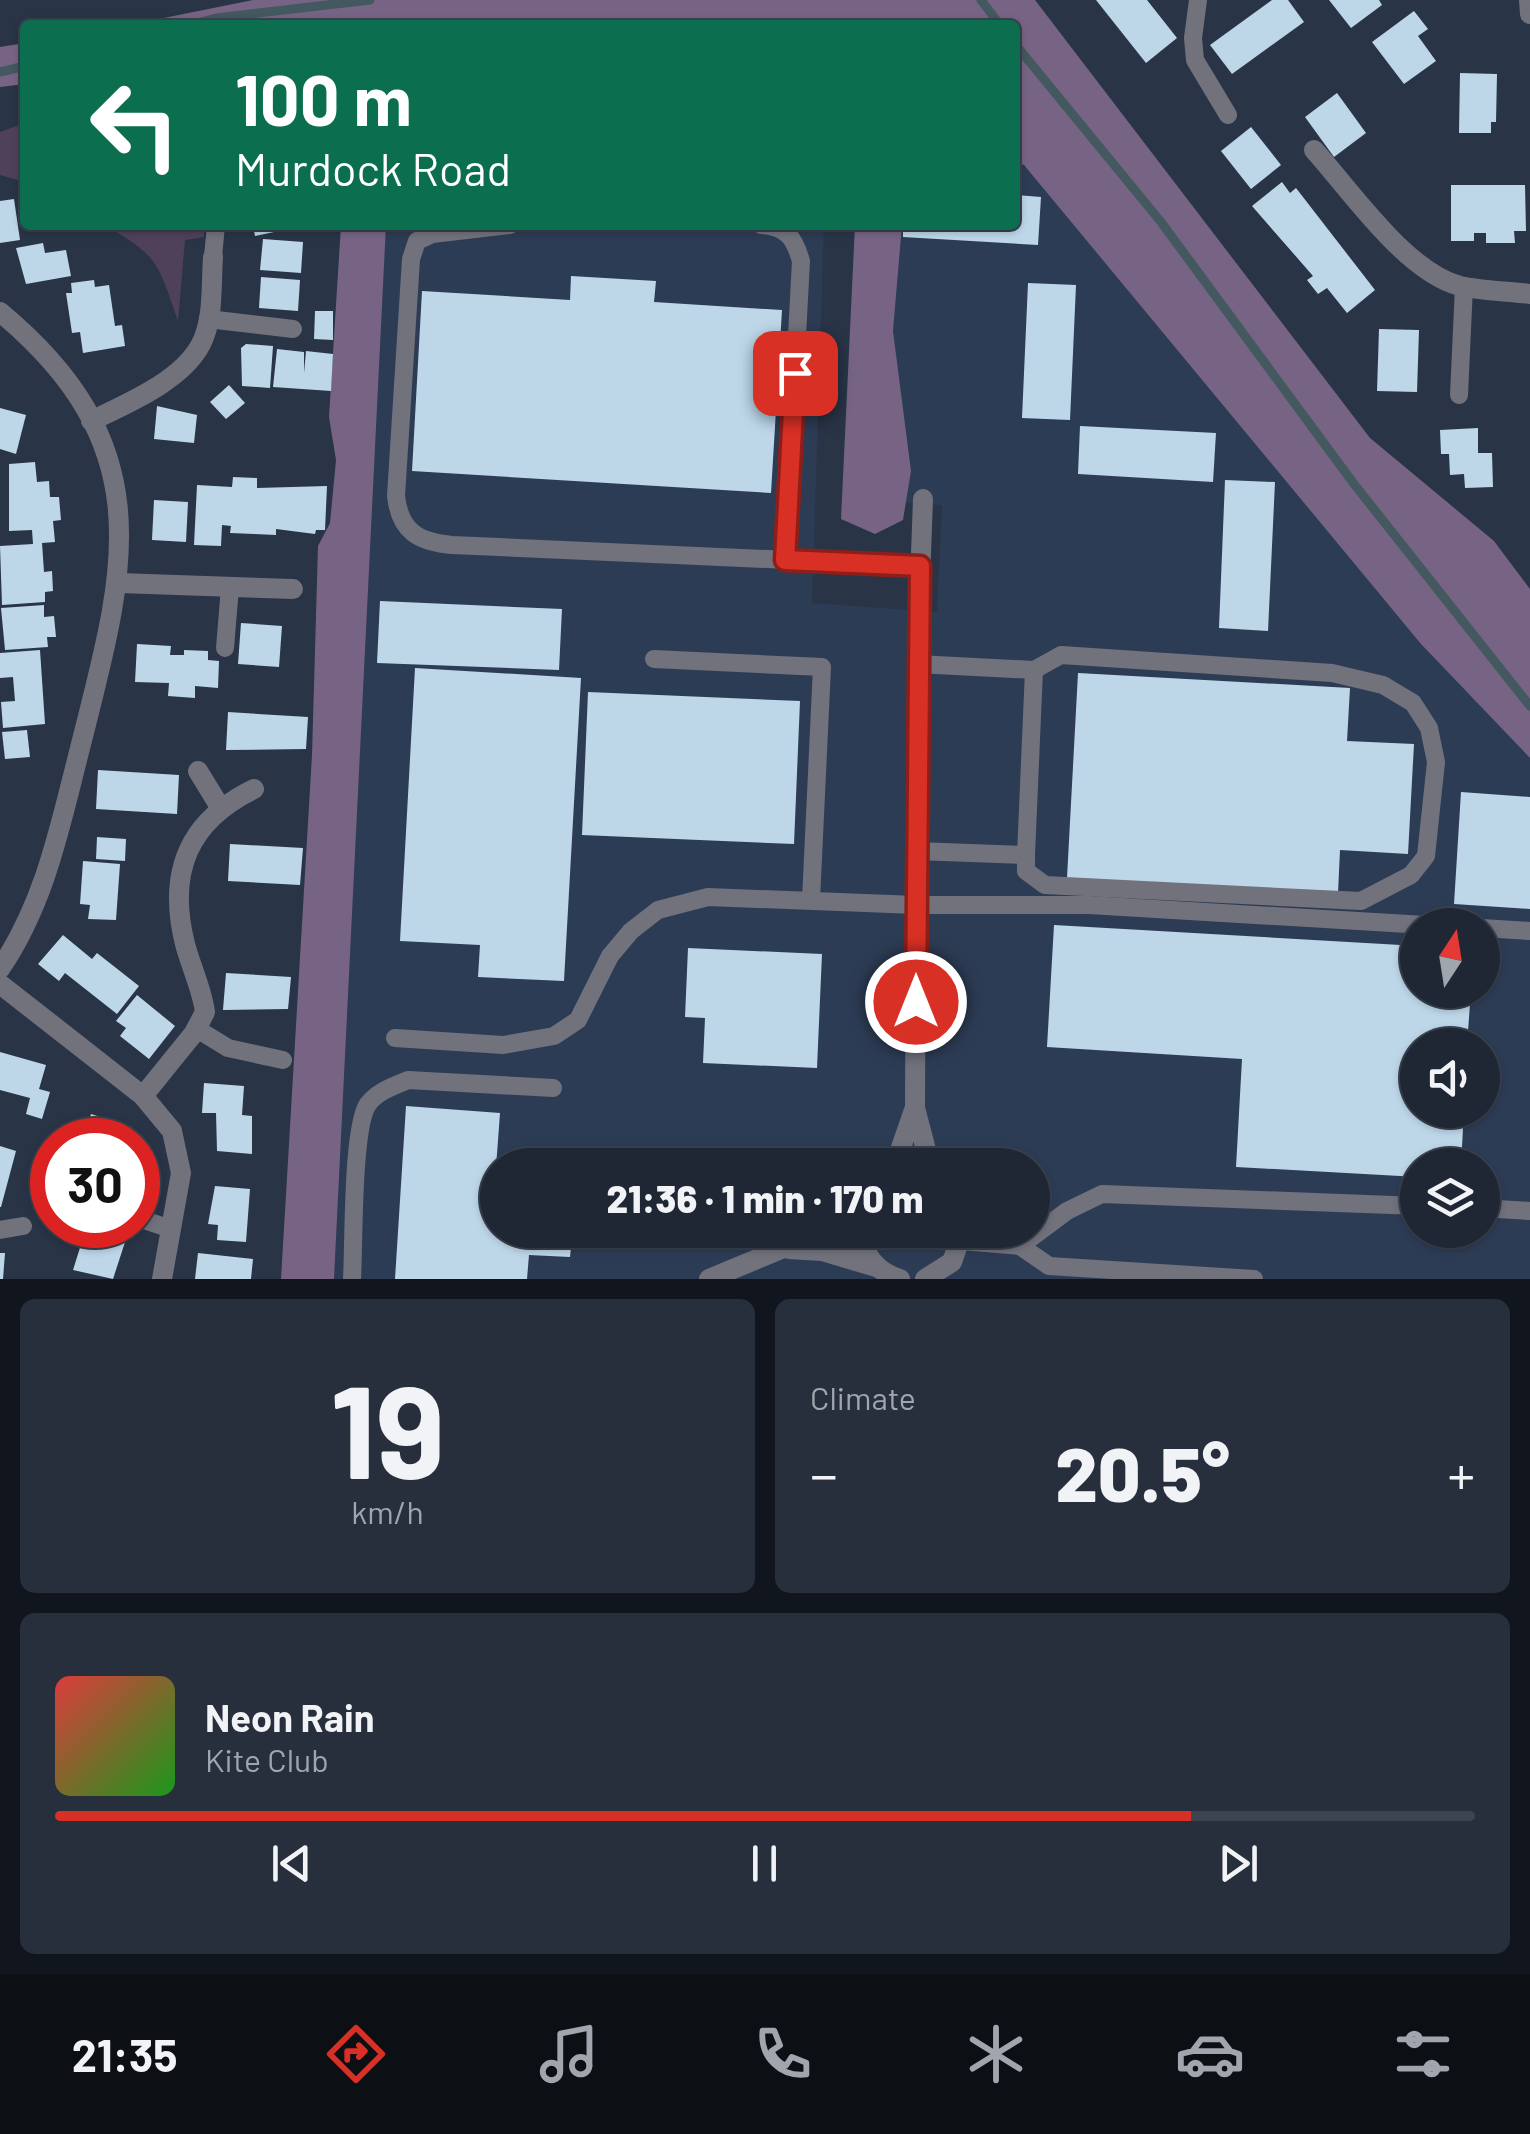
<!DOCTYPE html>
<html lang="en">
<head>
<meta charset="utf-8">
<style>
	body { margin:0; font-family:Barlow,sans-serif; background:#272f3d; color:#f1f3f6; height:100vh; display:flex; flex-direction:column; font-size:38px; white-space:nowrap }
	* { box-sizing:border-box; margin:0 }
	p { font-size:32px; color:#a1a5ad }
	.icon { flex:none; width:55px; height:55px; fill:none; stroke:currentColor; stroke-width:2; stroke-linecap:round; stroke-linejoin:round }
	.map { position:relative; height:1279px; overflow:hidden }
	.side { display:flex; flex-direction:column; gap:20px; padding:20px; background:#11151d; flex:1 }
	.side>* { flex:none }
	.banner { position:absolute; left:20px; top:20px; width:1000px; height:210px; border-radius:10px; box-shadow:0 2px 8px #0004,0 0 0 2px #3c4450; background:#0b6e4f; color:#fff; overflow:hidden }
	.needle { width:65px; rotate:12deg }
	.fabs { position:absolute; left:1400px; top:908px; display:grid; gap:20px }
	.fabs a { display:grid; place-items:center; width:100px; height:100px; border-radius:50%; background:#1f2735; box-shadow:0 2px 8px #0004,0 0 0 2px #3c4450; font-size:50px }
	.speed { position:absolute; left:30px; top:1118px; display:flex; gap:20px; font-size:50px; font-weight:700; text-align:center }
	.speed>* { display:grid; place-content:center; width:130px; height:130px; border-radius:50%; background:#1f2735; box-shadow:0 2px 8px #0004,0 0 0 2px #3c4450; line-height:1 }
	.speed .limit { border:15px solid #d22; background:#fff; color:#111 }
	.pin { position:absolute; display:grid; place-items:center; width:85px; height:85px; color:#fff; margin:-42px; border-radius:20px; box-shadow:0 5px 15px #0006 }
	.me { position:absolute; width:110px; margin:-55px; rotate:0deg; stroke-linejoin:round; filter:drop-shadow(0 0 8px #0008) }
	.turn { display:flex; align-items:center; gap:35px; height:210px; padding:0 50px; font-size:45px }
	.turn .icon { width:130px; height:130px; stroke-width:2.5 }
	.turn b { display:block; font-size:70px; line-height:85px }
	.big { font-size:75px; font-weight:800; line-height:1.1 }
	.side .tile { flex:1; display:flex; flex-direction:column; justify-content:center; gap:15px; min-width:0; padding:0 35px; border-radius:15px; background:#272f3d }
	.side .dial { align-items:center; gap:0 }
	.dial b { font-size:130px; line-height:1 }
	.song { display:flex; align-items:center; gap:30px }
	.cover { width:120px; height:120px; border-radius:15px; background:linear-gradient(135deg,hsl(0 70% 55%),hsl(120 70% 35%)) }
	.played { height:10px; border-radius:5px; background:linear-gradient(90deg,#d93025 80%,#3c4450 80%) }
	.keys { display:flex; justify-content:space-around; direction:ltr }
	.heat { display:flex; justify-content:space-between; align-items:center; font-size:55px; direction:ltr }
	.side .tiles { flex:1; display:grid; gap:20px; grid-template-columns:1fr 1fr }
	.tile:last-child { grid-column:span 2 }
	.trip { position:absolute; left:480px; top:1148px; width:570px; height:100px; border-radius:50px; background:#1f2735; box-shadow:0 2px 8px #0004,0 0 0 2px #3c4450; font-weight:800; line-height:100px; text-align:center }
	.dock { display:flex; height:160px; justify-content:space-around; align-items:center; background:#0c1015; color:#a1a5ad }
	.dock .icon { width:70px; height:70px }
	.dock .active { color:#d93025 }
	.dock b { font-size:45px; color:#f1f3f6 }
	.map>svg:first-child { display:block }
	.built { fill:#2d3c55; fill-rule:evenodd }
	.green { fill:#4f415a }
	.forest { fill:#776485 }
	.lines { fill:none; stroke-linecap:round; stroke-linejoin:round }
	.stream { stroke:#43585f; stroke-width:9 }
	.building { fill:#bdd7e9 }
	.lane { stroke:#72727d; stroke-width:18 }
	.street { stroke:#72727d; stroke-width:20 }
	.route-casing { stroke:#8d1f18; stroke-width:25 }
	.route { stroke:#d93025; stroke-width:18 }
</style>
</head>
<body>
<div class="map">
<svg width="1530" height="1279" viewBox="0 0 1530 1279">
	<rect width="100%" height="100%" fill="#293447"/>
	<!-- built -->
	<path class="built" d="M 1015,162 L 1024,165 L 1421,644 L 1530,758 L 1530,1279 L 334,1279 L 386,225 L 824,225 L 812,603 L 937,612 L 942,505 L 905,503 L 911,471 L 893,331 L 902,225 L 1015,225 ZM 1418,925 L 1482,925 L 1482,990 L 1418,990 ZM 1418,1045 L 1482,1045 L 1482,1110 L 1418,1110 ZM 498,1165 L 1032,1165 L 1032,1230 L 498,1230 ZM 1418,1165 L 1482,1165 L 1482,1230 L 1418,1230 Z"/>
	<!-- green -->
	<g class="green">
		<path d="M 25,123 L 25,182 L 0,175 L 0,132 Z"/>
		<path d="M 104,225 L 204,225 L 204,237 L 185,240 L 178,321 C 158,263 159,256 104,225 Z"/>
	</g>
	<!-- forest -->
	<g class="forest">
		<path d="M 253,0 L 1035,0 L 1370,438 L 1494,541 L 1530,589 L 1530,758 L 1421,644 L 1024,165 L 1015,162 L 1015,25 L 129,25 Z"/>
		<path d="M 25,43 L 25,84 L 0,87 L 0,47 Z"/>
		<path d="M 341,225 L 386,225 L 334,1279 L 281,1279 L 312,755 L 318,546 L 330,523 L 336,460 L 329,417 Z"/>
		<path d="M 855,225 L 902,225 L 893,331 L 911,471 L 903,520 L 875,534 L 841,519 Z"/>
	</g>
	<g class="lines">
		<!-- stream -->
		<g class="stream">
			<path d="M 981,0 L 1000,25"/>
			<path d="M 189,25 L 216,18 L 370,0"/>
			<path d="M 1015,44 L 1161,222 L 1354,484 L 1530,706"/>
			<path d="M 0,72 L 25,66"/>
		</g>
	</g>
	<!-- building -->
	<g class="building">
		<path d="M 1096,0 L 1147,0 L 1177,38 L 1146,63 Z"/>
		<path d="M 1272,0 L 1288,0 L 1304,22 L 1232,74 L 1210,45 Z"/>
		<path d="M 1329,0 L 1379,0 L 1382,5 L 1351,28 Z"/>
		<path d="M 1414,11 L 1428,29 L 1418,36 L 1436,61 L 1404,84 L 1372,42 Z"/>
		<path d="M 1460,73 L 1497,74 L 1496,122 L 1491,122 L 1491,133 L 1459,133 Z"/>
		<path d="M 1337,93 L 1366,133 L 1334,157 L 1305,117 Z"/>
		<path d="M 1251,127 L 1281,165 L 1251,189 L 1221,151 Z"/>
		<path d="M 1282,182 L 1290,193 L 1296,188 L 1375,290 L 1347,313 L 1327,288 L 1318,294 L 1307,280 L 1313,276 L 1252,206 Z"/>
		<path d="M 1451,185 L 1525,185 L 1526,231 L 1514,231 L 1515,243 L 1486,243 L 1486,233 L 1474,233 L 1474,241 L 1451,241 Z"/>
		<path d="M 1015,195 L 1041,197 L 1038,245 L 903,237 L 903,225 L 1015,225 Z"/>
		<path d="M 14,199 L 20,240 L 0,243 L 0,201 Z"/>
		<path d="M 253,225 L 297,225 L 298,227 L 255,236 Z"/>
		<path d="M 263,239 L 303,242 L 301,273 L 260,270 Z"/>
		<path d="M 43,243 L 45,253 L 66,250 L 71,276 L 26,284 L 16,248 Z"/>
		<path d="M 571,276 L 656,281 L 654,302 L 782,310 L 771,493 L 412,471 L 422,291 L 570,300 Z"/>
		<path d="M 261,277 L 300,280 L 298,311 L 259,308 Z"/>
		<path d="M 94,280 L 95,287 L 109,285 L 115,326 L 122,325 L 125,346 L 83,353 L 80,332 L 72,333 L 66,293 L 72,293 L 71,283 Z"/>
		<path d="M 1028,283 L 1076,285 L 1070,420 L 1022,418 Z"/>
		<path d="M 315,311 L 333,311 L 333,340 L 314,339 Z"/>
		<path d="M 1379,329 L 1419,330 L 1417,392 L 1377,391 Z"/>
		<path d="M 246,344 L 273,346 L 270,388 L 242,386 L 241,348 Z"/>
		<path d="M 277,349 L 304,352 L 304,373 L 306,351 L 333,354 L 331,391 L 273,387 Z"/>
		<path d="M 229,385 L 245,403 L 226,419 L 210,402 Z"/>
		<path d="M 157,406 L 197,415 L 194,443 L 154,439 Z"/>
		<path d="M 0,408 L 26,415 L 16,454 L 0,449 Z"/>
		<path d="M 1080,426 L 1216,433 L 1213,482 L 1078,474 Z"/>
		<path d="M 1478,428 L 1478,453 L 1492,453 L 1493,487 L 1465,488 L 1464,474 L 1450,475 L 1449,454 L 1441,454 L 1440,430 Z"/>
		<path d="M 35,462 L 37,482 L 49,481 L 50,497 L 59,497 L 61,520 L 53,521 L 55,542 L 42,543 L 44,572 L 52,571 L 53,591 L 45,592 L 45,602 L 2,605 L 0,546 L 33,544 L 32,530 L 9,531 L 9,464 Z"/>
		<path d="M 233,477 L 257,478 L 257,488 L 327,486 L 325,530 L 316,530 L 315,534 L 276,529 L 276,535 L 254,534 L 230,533 L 231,526 L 222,525 L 221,546 L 194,545 L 197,485 L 232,487 Z"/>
		<path d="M 1225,480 L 1275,482 L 1268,631 L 1219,628 Z"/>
		<path d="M 154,500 L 188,502 L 186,542 L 152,540 Z"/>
		<path d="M 380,601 L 562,609 L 559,670 L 377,663 Z"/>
		<path d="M 44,605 L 44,617 L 54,616 L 56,637 L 47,637 L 48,647 L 5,650 L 1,608 Z"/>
		<path d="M 241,623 L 282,626 L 279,667 L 238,664 Z"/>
		<path d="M 137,644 L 171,646 L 170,655 L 184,655 L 184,650 L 208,651 L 208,660 L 219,661 L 218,688 L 195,686 L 195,698 L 168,696 L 169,683 L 135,682 Z"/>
		<path d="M 40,650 L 45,724 L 3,728 L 1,702 L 15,701 L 13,677 L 0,678 L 0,653 Z"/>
		<path d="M 415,668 L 581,678 L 564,981 L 478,977 L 480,945 L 400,941 Z"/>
		<path d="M 1078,673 L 1350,688 L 1347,741 L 1414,744 L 1408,854 L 1340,850 L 1338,893 L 1067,878 Z"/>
		<path d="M 588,692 L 800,701 L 794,844 L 582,835 Z"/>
		<path d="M 228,712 L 308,717 L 306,749 L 226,750 Z"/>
		<path d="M 27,730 L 30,757 L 5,759 L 2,732 Z"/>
		<path d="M 98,770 L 179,775 L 177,814 L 96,809 Z"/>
		<path d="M 1461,792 L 1530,797 L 1530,909 L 1454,904 Z"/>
		<path d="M 97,837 L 126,839 L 125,861 L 96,859 Z"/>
		<path d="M 230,844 L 303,848 L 300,885 L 228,881 Z"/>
		<path d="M 83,861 L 120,864 L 116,920 L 88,919 L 90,905 L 80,904 Z"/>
		<path d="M 1054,925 L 1418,946 L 1418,990 L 1471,990 L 1467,1045 L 1418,1045 L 1418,1110 L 1464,1110 L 1461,1165 L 1418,1165 L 1418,1177 L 1236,1167 L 1242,1059 L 1047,1047 Z"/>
		<path d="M 63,935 L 92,959 L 97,953 L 139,986 L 117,1014 L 65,973 L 59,981 L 38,964 Z"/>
		<path d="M 688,948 L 822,954 L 817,1068 L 703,1063 L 705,1018 L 685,1017 Z"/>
		<path d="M 226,973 L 291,977 L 288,1009 L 223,1010 Z"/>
		<path d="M 137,995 L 175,1026 L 149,1059 L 120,1036 L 126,1028 L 116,1021 Z"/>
		<path d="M 0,1052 L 46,1065 L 39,1089 L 50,1092 L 42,1119 L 26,1114 L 30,1098 L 0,1090 Z"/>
		<path d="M 204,1083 L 244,1086 L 242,1115 L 252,1116 L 252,1154 L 217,1151 L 216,1113 L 202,1113 Z"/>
		<path d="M 406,1106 L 500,1113 L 492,1222 L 498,1222 L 498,1230 L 547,1230 L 547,1237 L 572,1238 L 570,1257 L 529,1255 L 527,1279 L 395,1279 Z"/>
		<path d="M 91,1114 L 132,1127 L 128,1140 L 83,1140 Z"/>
		<path d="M 0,1146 L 16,1151 L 1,1207 L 0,1207 Z"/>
		<path d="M 215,1186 L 250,1189 L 246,1242 L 217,1240 L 218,1225 L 208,1224 Z"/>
		<path d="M 87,1225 L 127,1236 L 113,1279 L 73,1270 Z"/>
		<path d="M 0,1253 L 5,1253 L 3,1279 L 0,1279 Z"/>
		<path d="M 198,1253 L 253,1259 L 251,1279 L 195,1279 Z"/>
	</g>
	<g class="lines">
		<!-- lane -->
		<g class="lane">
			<path d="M 1198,0 L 1193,38 L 1195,60 L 1228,115"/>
			<path d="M 510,225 L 432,234 L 417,241 L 411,259 L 396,496 C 400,532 419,542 452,545 L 810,561"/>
			<path d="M 761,225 C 787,227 794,237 801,261 L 785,560"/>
			<path d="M 213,257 L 216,225"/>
			<path d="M 208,319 L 293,329"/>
			<path d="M 1459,395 L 1464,286"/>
			<path d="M 225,648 L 230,587"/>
			<path d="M 654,659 L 822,667 L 811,900"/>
			<path d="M 916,851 L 1026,855 L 1034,670 L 917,664"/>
			<path d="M 1026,855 L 1026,871 L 1045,885 L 1361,901 L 1411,875 L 1426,856 L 1436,762 L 1429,728 L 1413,703 L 1383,685 L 1332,673 L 1061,655 L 1034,670"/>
			<path d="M 1482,928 L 1530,931"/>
			<path d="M 197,1029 L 228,1048 L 283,1060"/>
			<path d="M 395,1038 L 503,1045 L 554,1036 L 578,1020 L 610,956 L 631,931 L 658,910 L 708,897 L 916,905 L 1089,905 L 1425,925"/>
			<path d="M 1482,1208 L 1530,1211"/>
			<path d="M 138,1218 L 171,1229"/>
			<path d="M 0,1230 L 23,1226"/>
			<path d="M 961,1241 L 1020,1246 L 1067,1211 L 1102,1194 L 1418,1206"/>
			<path d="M 1020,1246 L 1049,1266 L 1254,1279"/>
			<path d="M 352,1279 C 354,1245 352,1127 368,1104 C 378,1091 394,1086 408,1080 L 553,1088"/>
		</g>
		<!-- street -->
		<g class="street">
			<path d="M 1529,0 L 1530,14"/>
			<path d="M 1314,150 C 1351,191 1406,272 1460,286 C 1482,291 1507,291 1530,294"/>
			<path d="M 0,312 C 166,450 124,573 78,756 C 59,831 44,904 0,969"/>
			<path d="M 91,421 C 126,404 182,381 201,344 C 214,319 211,284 213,257"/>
			<path d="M 923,499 L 917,664 L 915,1108 L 930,1165"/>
			<path d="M 810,561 L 920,565"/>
			<path d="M 119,583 L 293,589"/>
			<path d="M 198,771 L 220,807"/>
			<path d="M 0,984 L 143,1096 L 172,1131 L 181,1173 L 162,1279"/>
			<path d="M 143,1096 L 194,1033 L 205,1012 C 202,989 191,967 185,944 C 167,872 188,821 254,789"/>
			<path d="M 895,1165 L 914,1110"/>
			<path d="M 860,1230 C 863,1254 876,1272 900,1279"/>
			<path d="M 789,1249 L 822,1251 L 876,1267"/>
			<path d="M 709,1279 L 827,1230"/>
			<path d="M 925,1279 L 952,1262 L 963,1230"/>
		</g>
	</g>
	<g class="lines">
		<!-- route casing -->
		<g class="route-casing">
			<path id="route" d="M 795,373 L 785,560 L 920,566 L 916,1002"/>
		</g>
		<!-- route -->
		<use href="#route" class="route"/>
	</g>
</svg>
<div class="fabs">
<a><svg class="needle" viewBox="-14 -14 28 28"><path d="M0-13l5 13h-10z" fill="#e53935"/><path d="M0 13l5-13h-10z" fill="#a1a5ad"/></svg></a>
<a><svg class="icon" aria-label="sound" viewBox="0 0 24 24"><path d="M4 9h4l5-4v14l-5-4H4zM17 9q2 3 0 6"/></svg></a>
<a><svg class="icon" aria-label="layers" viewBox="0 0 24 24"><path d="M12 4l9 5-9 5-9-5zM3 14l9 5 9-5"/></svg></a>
</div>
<div class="speed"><div class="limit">30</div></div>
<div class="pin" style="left:795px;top:373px;background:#d93025"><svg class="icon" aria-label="arrive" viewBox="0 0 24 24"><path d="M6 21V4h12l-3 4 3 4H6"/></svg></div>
<svg class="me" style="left:916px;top:1002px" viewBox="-20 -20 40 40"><circle r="17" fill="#d93025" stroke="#fff" stroke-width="3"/><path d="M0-11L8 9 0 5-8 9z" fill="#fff"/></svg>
<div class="trip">21:36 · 1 min · 170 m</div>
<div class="banner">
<div class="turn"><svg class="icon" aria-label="left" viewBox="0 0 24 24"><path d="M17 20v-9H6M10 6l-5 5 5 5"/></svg><div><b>100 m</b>Murdock Road</div></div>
</div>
</div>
<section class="side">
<div class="tiles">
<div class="tile dial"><b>19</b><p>km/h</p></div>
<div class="tile"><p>Climate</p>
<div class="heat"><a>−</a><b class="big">20.5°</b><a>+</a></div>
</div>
<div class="tile">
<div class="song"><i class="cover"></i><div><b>Neon Rain</b><p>Kite Club</p></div></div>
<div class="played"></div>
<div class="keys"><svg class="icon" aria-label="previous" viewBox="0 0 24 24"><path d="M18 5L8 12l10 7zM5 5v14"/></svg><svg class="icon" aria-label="pause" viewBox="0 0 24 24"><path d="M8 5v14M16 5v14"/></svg><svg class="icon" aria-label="next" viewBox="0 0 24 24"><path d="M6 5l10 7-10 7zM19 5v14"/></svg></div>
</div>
</div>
</section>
<nav class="dock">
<b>21:35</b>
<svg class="icon active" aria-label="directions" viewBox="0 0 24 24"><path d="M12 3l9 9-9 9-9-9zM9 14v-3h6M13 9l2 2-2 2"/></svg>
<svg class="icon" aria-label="music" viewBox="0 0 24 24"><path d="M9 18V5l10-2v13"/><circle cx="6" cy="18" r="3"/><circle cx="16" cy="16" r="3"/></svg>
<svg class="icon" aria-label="phone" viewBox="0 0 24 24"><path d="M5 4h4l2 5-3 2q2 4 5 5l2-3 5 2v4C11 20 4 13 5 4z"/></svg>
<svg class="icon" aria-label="climate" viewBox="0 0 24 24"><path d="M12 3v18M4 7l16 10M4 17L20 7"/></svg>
<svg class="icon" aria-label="car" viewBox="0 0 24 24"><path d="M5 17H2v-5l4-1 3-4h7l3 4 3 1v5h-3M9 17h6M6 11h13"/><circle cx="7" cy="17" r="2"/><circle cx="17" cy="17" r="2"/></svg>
<svg class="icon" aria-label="filters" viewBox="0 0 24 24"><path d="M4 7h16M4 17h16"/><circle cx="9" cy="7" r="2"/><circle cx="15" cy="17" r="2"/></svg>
</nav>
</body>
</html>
